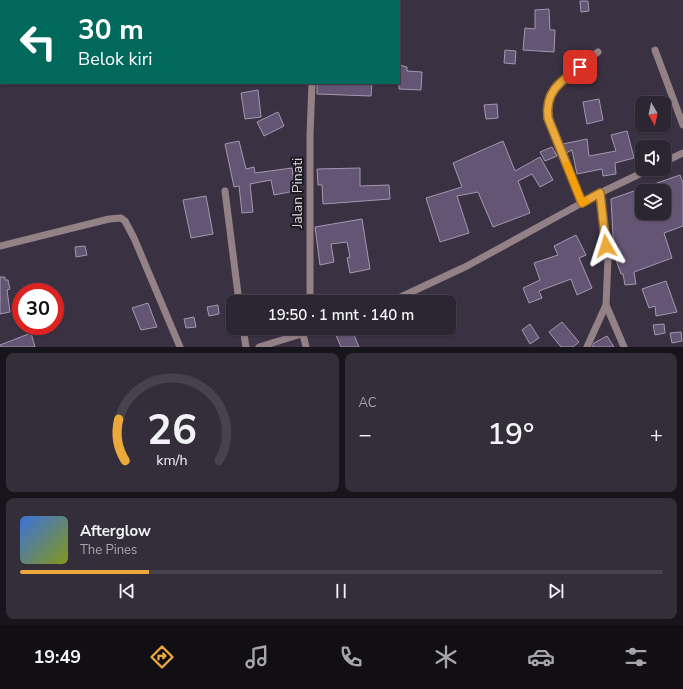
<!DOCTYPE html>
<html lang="id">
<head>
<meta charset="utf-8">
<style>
	body { margin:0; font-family:"Nunito Sans",sans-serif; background:#342d3a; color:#f1f3f6; height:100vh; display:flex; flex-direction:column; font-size:15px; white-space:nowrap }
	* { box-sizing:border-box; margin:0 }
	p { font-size:13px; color:#a6a5ac }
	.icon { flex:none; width:22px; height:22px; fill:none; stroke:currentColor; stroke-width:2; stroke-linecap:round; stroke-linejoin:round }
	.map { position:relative; height:347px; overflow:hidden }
	.details { display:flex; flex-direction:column; gap:6px; padding:6px; background:#18141c; flex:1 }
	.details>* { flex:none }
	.guide { position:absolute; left:0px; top:0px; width:400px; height:84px; box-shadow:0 1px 3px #0004,0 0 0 1px #48424d; background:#00695c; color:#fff; overflow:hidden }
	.needle { width:26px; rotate:171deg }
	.fabs { position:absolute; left:635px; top:96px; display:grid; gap:8px }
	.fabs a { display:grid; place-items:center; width:36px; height:36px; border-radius:8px; background:#2c2532; box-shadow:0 1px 3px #0004,0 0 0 1px #48424d; font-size:20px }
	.speed { position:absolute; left:12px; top:283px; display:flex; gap:8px; font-size:20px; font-weight:700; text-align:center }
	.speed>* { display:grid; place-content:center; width:52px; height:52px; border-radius:50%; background:#2c2532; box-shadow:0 1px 3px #0004,0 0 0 1px #48424d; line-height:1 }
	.speed .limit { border:6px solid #d22; background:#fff; color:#111 }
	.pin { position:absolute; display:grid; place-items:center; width:34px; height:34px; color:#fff; margin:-17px; border-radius:8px; box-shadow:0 2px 6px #0006 }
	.me { position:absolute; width:44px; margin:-22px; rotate:354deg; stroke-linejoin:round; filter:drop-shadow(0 0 3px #0008) }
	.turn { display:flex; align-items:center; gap:14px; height:84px; padding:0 12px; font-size:18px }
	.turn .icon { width:52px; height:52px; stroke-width:2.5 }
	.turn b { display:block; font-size:28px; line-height:34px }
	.big { font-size:30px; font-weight:600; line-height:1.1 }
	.details .widget { flex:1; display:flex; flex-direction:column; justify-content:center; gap:6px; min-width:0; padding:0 14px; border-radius:8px; background:#342d3a }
	.details .dial { align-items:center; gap:0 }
	.dial svg { height:104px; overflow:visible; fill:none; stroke:#48424d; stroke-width:7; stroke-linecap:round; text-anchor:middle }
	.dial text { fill:#f1f3f6; stroke:none }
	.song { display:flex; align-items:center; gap:12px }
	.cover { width:48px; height:48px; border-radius:6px; background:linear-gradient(135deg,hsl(220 70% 55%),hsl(70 70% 35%)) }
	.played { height:4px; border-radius:2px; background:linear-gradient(90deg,#eca93b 20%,#48424d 20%) }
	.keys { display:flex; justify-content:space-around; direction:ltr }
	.heat { display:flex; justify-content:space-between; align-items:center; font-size:22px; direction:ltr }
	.details .tiles { flex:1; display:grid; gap:6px; grid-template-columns:1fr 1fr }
	.widget:last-child { grid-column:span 2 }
	.trip { position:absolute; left:226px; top:295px; width:230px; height:40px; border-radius:8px; background:#2c2532; box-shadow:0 1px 3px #0004,0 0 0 1px #48424d; font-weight:600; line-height:40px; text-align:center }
	.tab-bar { display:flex; height:64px; justify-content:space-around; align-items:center; background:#120f14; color:#a6a5ac }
	.tab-bar .icon { width:28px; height:28px }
	.tab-bar .current { color:#eca93b }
	.tab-bar b { font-size:18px; color:#f1f3f6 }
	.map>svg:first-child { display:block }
	.building { fill:#645574; stroke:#a399af; fill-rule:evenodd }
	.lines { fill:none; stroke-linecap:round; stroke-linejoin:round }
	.minor { stroke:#948186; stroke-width:7 }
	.route-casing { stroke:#996e26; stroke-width:10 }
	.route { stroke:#eca93b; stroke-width:7 }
	.slow { stroke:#f59e0b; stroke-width:7 }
	.labels { text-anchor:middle; stroke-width:4; stroke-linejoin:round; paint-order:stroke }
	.street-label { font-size:14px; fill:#d8d3df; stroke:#1f1b23 }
</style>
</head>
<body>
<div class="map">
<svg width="683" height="347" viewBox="0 0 683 347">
	<rect width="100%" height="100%" fill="#3a3143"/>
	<!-- building -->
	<g class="building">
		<path d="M 580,1 L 588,1 L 589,11 L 581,12 Z"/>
		<path d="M 549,9 L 550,30 L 555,30 L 554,52 L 523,50 L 525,28 L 535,29 L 535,10 Z"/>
		<path d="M 505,50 L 516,51 L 515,64 L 504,63 Z"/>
		<path d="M 399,65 L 407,67 L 407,71 L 422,72 L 421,90 L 399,89 Z"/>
		<path d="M 317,83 L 372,83 L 371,96 L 317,94 Z"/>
		<path d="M 258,90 L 261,117 L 245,119 L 241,93 Z"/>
		<path d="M 599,99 L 603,120 L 587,124 L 583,102 Z"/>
		<path d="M 497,104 L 498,118 L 486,119 L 484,105 Z"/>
		<path d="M 278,112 L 284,126 L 264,136 L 257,122 Z"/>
		<path d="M 627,131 L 634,158 L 615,163 L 616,174 L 603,176 L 602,169 L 577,174 L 572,150 L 566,153 L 563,144 L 587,139 L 589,156 L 616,151 L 611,135 Z"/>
		<path d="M 239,141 L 246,169 L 254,167 L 255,173 L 292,168 L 295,191 L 274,195 L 271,180 L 250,184 L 253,212 L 242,213 L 239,186 L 234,187 L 225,144 Z"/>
		<path d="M 503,141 L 515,171 L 540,157 L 553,180 L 540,187 L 532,174 L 518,181 L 530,213 L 493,227 L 478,192 L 457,196 L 469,233 L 440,242 L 426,198 L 462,187 L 453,163 Z"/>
		<path d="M 552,147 L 557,156 L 545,161 L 540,152 Z"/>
		<path d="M 360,168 L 360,186 L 389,185 L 390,199 L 323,204 L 322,185 L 318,185 L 317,169 Z"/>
		<path d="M 680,175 L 683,183 L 683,226 L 664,233 L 672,258 L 634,272 L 636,284 L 625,285 L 623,274 L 621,274 L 614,254 L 611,199 ZM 642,191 L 664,191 L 672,213 L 642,213 Z"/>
		<path d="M 206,196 L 213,234 L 191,238 L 183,200 Z"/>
		<path d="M 362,219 L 370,269 L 350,273 L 347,258 L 350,257 L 347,242 L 331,244 L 334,262 L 320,265 L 315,227 Z"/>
		<path d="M 576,235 L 586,255 L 579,258 L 592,288 L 577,295 L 571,279 L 539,291 L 542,298 L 529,303 L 523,288 L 540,280 L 534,263 L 558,255 L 554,246 Z"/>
		<path d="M 85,246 L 87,255 L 76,257 L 75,247 Z"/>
		<path d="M 0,277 L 5,277 L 5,280 L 8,280 L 10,289 L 7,290 L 10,312 L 0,314 Z"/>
		<path d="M 666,281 L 677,312 L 656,316 L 655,306 L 649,308 L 642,289 Z"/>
		<path d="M 148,303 L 157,327 L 141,330 L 132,308 Z"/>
		<path d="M 218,305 L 219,314 L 209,316 L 207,307 Z"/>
		<path d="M 194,317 L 196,327 L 186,328 L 184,319 Z"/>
		<path d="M 562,322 L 579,342 L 573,347 L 561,347 L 549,332 Z"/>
		<path d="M 530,324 L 539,338 L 530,344 L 522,330 Z"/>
		<path d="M 664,324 L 665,333 L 655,335 L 653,325 Z"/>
		<path d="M 348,328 L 351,328 L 359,347 L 341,347 L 335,333 Z"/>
		<path d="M 681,332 L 682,341 L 672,343 L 670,333 Z"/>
		<path d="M 31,333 L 35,347 L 0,347 L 0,345 Z"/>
		<path d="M 607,336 L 614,347 L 592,347 L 594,343 Z"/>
	</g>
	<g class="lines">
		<!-- minor -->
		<g class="minor">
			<path d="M 359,1 L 360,0"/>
			<path d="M 655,50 L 683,125"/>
			<path d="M 664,162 L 683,153"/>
			<path d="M 225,191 L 239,302"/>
			<path d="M 583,203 C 573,181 541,118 550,97 C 558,78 583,64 598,52"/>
			<path d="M 0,246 L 109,219 L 121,218 L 125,221 L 134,238 L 180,347"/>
			<path d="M 310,302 L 310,135 L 312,83"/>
			<path d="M 390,302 L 467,266 L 600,193"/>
			<path d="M 243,328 L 246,347"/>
			<path d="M 303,334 L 306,347"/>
			<path d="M 259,347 L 321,328"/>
			<path d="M 587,347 L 606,305"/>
			<path d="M 624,347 L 606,305 L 608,259 L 600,193 L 650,169"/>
		</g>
	</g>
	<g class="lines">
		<!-- route casing -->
		<g class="route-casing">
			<path id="route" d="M 580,67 C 560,82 545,91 548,118 L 582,203 L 600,193 L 606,246"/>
		</g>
		<!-- route -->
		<use href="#route" class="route"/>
		<!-- slow -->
		<path class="slow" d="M 567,165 L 582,203 L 586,201"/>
	</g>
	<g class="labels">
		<!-- street labels -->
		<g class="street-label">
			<text transform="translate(297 193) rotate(-90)" y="5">Jalan Pinati</text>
		</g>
	</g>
</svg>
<div class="fabs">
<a><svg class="needle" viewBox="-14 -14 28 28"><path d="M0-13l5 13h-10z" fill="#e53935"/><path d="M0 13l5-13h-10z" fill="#a6a5ac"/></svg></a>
<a><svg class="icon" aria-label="sound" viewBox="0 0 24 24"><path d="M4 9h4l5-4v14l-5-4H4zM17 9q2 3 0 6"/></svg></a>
<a><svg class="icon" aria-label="layers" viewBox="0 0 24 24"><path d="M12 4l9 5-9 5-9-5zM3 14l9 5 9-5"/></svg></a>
</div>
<div class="speed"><div class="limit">30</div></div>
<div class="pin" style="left:580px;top:67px;background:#d93025"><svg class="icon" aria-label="arrive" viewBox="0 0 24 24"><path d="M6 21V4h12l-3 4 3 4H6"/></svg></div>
<svg class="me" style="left:606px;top:246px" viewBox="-20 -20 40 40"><path d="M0-17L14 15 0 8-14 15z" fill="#eca93b" stroke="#fff" stroke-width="4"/></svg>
<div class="trip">19:50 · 1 mnt · 140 m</div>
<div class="guide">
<div class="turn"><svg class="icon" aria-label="left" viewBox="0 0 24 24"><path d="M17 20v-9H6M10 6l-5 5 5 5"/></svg><div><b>30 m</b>Belok kiri</div></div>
</div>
</div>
<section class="details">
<div class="tiles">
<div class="widget dial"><svg viewBox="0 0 100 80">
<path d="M14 69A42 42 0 1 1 86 69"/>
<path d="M14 69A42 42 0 0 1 9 37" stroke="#eca93b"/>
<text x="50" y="56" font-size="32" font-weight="700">26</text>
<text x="50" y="72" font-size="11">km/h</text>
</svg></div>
<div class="widget"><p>AC</p>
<div class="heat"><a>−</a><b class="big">19°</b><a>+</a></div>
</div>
<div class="widget">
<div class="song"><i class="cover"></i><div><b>Afterglow</b><p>The Pines</p></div></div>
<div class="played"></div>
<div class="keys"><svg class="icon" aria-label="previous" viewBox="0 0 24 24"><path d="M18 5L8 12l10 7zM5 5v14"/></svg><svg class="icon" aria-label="pause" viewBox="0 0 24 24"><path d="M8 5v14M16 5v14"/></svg><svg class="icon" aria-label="next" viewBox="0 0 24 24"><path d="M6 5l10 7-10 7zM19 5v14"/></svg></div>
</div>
</div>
</section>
<nav class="tab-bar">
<b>19:49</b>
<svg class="icon current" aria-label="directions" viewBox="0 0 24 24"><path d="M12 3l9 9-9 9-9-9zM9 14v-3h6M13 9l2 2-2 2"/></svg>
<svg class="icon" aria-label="music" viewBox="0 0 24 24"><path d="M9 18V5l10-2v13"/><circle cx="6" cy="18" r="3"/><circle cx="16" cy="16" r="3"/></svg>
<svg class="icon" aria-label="phone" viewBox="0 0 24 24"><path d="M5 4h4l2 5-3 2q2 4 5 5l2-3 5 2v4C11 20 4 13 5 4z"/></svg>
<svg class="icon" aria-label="climate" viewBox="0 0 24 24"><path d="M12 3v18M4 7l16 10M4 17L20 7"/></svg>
<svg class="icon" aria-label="car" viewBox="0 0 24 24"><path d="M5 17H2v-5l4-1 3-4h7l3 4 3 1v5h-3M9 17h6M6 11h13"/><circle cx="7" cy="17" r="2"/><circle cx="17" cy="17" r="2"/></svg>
<svg class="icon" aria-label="filters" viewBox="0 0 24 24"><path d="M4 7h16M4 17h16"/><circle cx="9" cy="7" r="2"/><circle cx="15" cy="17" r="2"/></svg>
</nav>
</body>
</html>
